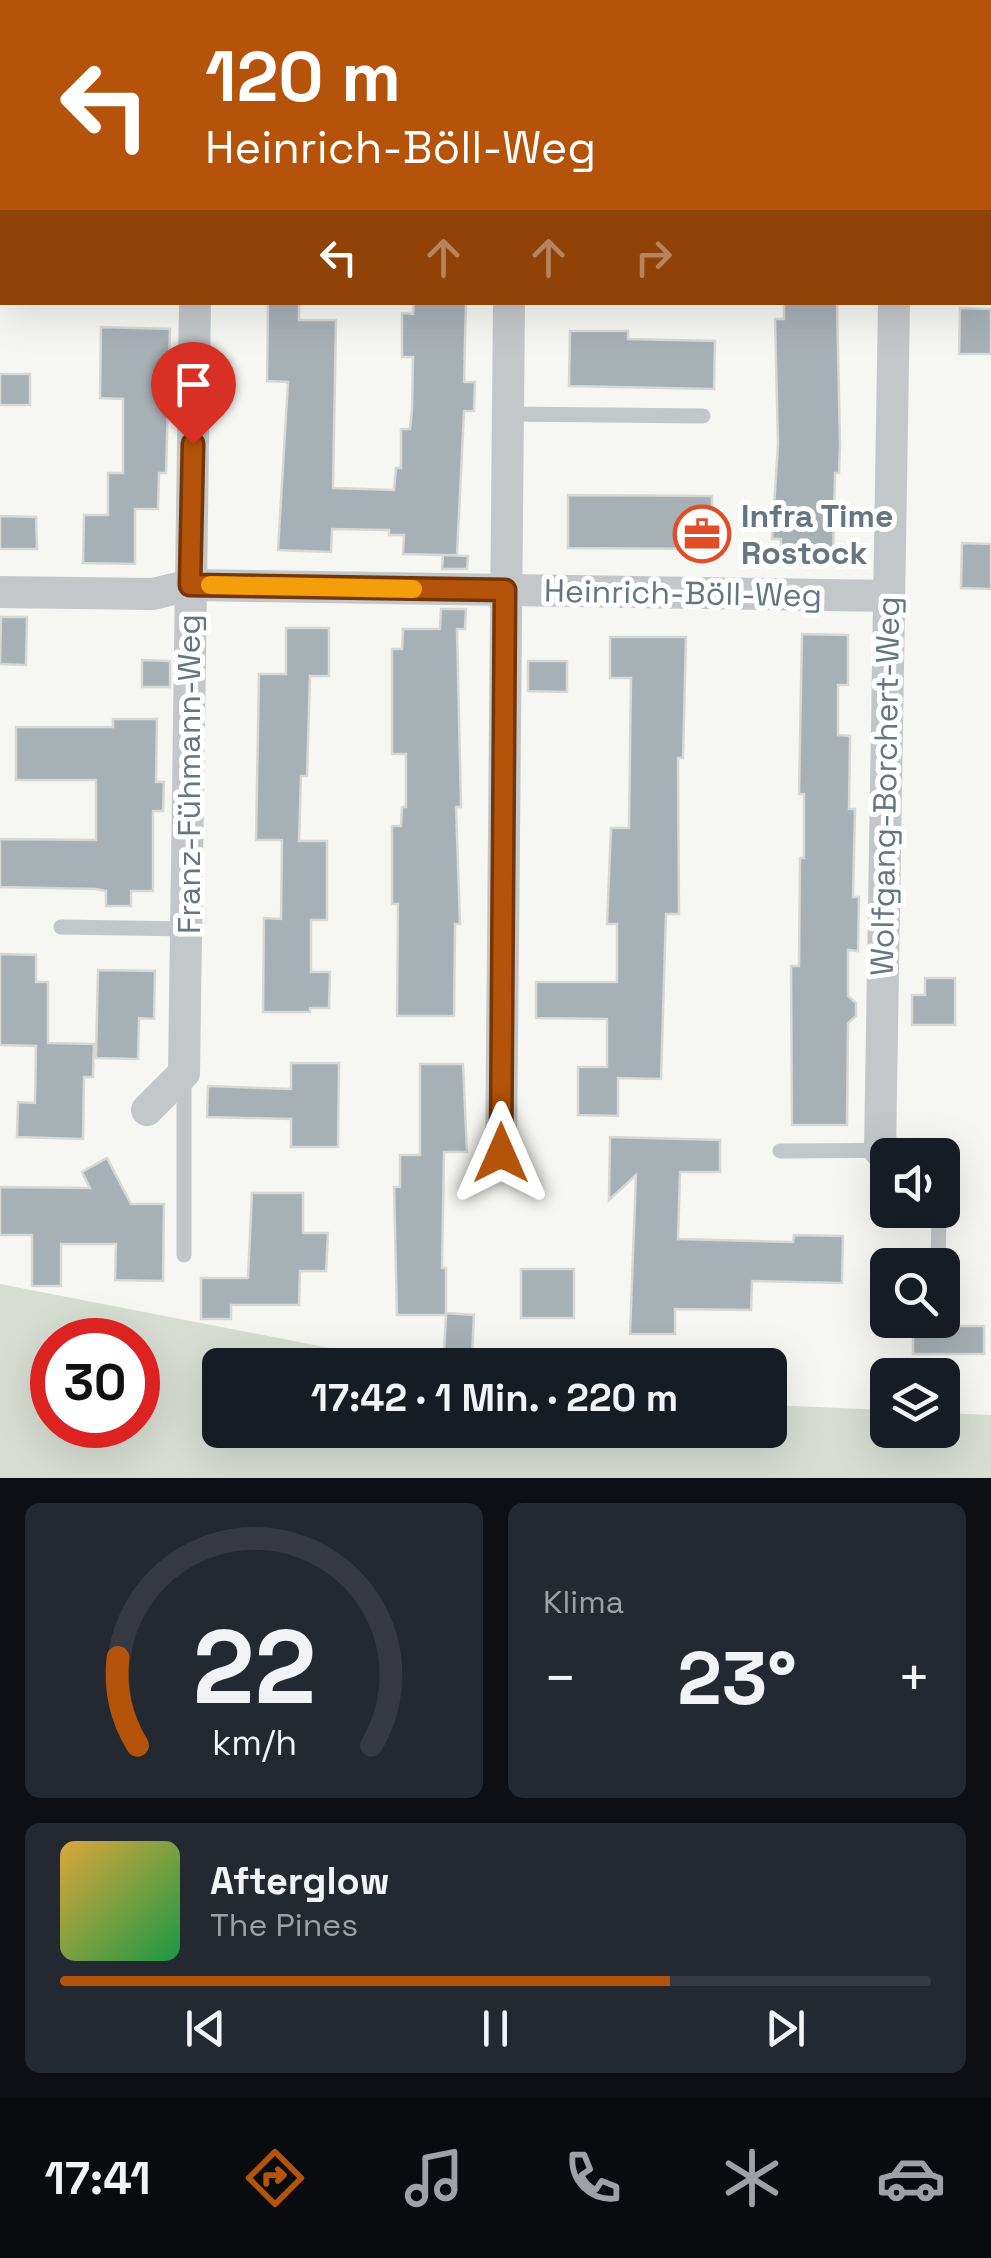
<!DOCTYPE html>
<html lang="de">
<head>
<meta charset="utf-8">
<style>
	body { margin:0; font-family:"Space Grotesk",sans-serif; background:#242831; color:#f1f3f6; height:100vh; display:flex; flex-direction:column; font-size:38px; white-space:nowrap }
	* { box-sizing:border-box; margin:0 }
	p { font-size:32px; color:#9ea1a6 }
	.icon { flex:none; width:55px; height:55px; fill:none; stroke:currentColor; stroke-width:2; stroke-linecap:round; stroke-linejoin:round }
	.map { position:relative; height:1478px; overflow:hidden }
	.panel { display:flex; flex-direction:column; gap:25px; padding:25px; background:#0d0f14; flex:1 }
	.panel>* { flex:none }
	.hud { position:absolute; left:0px; top:0px; width:992px; height:305px; box-shadow:0 10px 40px #0002; background:#b45309; color:#fff; overflow:hidden }
	.buttons { position:absolute; left:870px; top:1138px; display:grid; gap:20px }
	.buttons a { display:grid; place-items:center; width:90px; height:90px; border-radius:15px; background:#171b24; box-shadow:0 10px 40px #0002; font-size:50px }
	.speed { position:absolute; left:30px; top:1318px; display:flex; gap:20px; font-size:50px; font-weight:700; text-align:center }
	.speed>* { display:grid; place-content:center; width:130px; height:130px; border-radius:50%; background:#171b24; box-shadow:0 10px 40px #0002; line-height:1 }
	.speed .limit { border:15px solid #d22; background:#fff; color:#111 }
	.pin { position:absolute; display:grid; place-items:center; width:85px; height:85px; color:#fff; margin:-102px -42px; border-radius:50% 50% 50% 0; rotate:-45deg; box-shadow:0 0 10px #0007 }
	.pin .icon { rotate:45deg }
	.me { position:absolute; width:110px; margin:-55px; rotate:0deg; stroke-linejoin:round; filter:drop-shadow(0 0 8px #0008) }
	.turn { display:flex; align-items:center; gap:35px; height:210px; padding:0 40px; font-size:45px }
	.turn .icon { width:130px; height:130px; stroke-width:2.5 }
	.turn b { display:block; font-size:70px; line-height:85px }
	.lanes { display:flex; align-items:center; height:95px; padding:0 40px; background:#0003; justify-content:center; gap:50px; direction:ltr }
	.lanes .off { opacity:.35 }
	.big { font-size:75px; font-weight:700; line-height:1.1 }
	.panel .tile { flex:1; display:flex; flex-direction:column; justify-content:center; gap:15px; min-width:0; padding:0 35px; border-radius:15px; background:#242831 }
	.panel .dial { align-items:center; gap:0 }
	.dial svg { height:260px; overflow:visible; fill:none; stroke:#363941; stroke-width:7; stroke-linecap:round; text-anchor:middle }
	.dial text { fill:#f1f3f6; stroke:none }
	.song { display:flex; align-items:center; gap:30px }
	.cover { width:120px; height:120px; border-radius:15px; background:linear-gradient(135deg,hsl(40 70% 55%),hsl(140 70% 35%)) }
	.played { height:10px; border-radius:5px; background:linear-gradient(90deg,#b45309 70%,#363941 70%) }
	.keys { display:flex; justify-content:space-around; direction:ltr }
	.heat { display:flex; justify-content:space-between; align-items:center; font-size:55px; direction:ltr }
	.panel .tiles { flex:1; display:grid; gap:25px; grid-template-columns:1fr 1fr }
	.tile:last-child { grid-column:span 2 }
	.trip { position:absolute; left:202px; top:1348px; width:585px; height:100px; border-radius:15px; background:#171b24; box-shadow:0 10px 40px #0002; font-weight:700; line-height:100px; text-align:center }
	.tabs { display:flex; height:160px; justify-content:space-around; align-items:center; background:#090b0e; color:#9ea1a6 }
	.tabs .icon { width:70px; height:70px }
	.tabs .on { color:#b45309 }
	.tabs b { font-size:45px; color:#f1f3f6 }
	.map>svg:first-child { display:block }
	.green { fill:#d7ddd3; fill-rule:evenodd }
	.building { fill:#a7b0b5; stroke:#d7d7d5; stroke-width:2.5 }
	.lines { fill:none; stroke-linecap:round; stroke-linejoin:round }
	.service { stroke:#c3c7ca; stroke-width:15 }
	.minor { stroke:#c3c7ca; stroke-width:32 }
	.route-casing { stroke:#753606; stroke-width:25 }
	.route { stroke:#b45309; stroke-width:18 }
	.slow { stroke:#f59e0b; stroke-width:18 }
	.labels { text-anchor:middle; stroke-width:10; stroke-linejoin:round; paint-order:stroke }
	.poi-label { font-size:32px; font-weight:bold; fill:#657683; stroke:#fff; text-anchor:start }
	.street-label { font-size:32px; fill:#657683; stroke:#fff }
</style>
</head>
<body>
<div class="map">
<svg width="991" height="1478" viewBox="0 0 991 1478">
	<rect width="100%" height="100%" fill="#f6f6f2"/>
	<!-- green -->
	<path class="green" d="M 0,1284 L 417,1365 L 220,1365 L 220,1430 L 770,1430 L 770,1405 L 887,1410 L 888,1430 L 942,1430 L 943,1413 L 991,1415 L 991,1478 L 0,1478 ZM 52,1340 L 138,1340 L 138,1425 L 52,1425 Z"/>
	<!-- building -->
	<g class="building">
		<path d="M 268,302 L 299,302 L 299,320 L 336,320 L 333,488 L 394,490 L 396,468 L 401,468 L 401,429 L 410,429 L 412,410 L 413,357 L 402,357 L 402,313 L 413,314 L 414,302 L 466,302 L 464,382 L 475,382 L 474,411 L 464,411 L 457,555 L 444,555 L 468,556 L 467,569 L 442,569 L 443,555 L 403,554 L 404,535 L 389,535 L 389,530 L 332,529 L 331,552 L 278,550 L 288,382 L 267,381 Z"/>
		<path d="M 784,302 L 837,302 L 840,444 L 839,473 L 835,473 L 833,560 L 781,559 L 781,539 L 772,539 L 778,444 L 775,319 L 784,319 Z"/>
		<path d="M 960,308 L 991,309 L 991,354 L 959,354 Z"/>
		<path d="M 101,327 L 170,329 L 166,473 L 159,473 L 158,509 L 135,509 L 135,564 L 83,563 L 84,515 L 108,515 L 108,473 L 123,473 L 123,399 L 100,398 Z"/>
		<path d="M 570,331 L 628,331 L 628,339 L 715,341 L 714,389 L 569,386 Z"/>
		<rect x="0" y="374" width="30" height="31"/>
		<path d="M 568,495 L 712,496 L 712,549 L 568,548 Z"/>
		<path d="M 0,516 L 36,517 L 37,549 L 0,549 Z"/>
		<path d="M 962,543 L 991,544 L 991,589 L 961,588 Z"/>
		<path d="M 441,609 L 466,609 L 465,629 L 457,629 L 461,807 L 456,807 L 460,924 L 455,924 L 454,1016 L 397,1016 L 398,904 L 392,904 L 392,826 L 401,826 L 402,807 L 406,807 L 406,754 L 392,754 L 392,649 L 402,649 L 403,629 L 440,629 Z"/>
		<path d="M 1,617 L 27,617 L 26,665 L 0,664 Z"/>
		<path d="M 286,628 L 329,628 L 329,676 L 310,676 L 307,776 L 301,776 L 299,841 L 327,841 L 327,920 L 311,920 L 311,972 L 330,972 L 329,1008 L 310,1008 L 310,1012 L 263,1012 L 264,918 L 281,919 L 282,840 L 256,840 L 259,674 L 286,674 Z"/>
		<path d="M 802,634 L 848,635 L 848,685 L 838,685 L 838,735 L 850,736 L 849,809 L 855,809 L 853,897 L 859,897 L 858,951 L 848,950 L 848,996 L 856,1003 L 856,1016 L 848,1023 L 847,1125 L 792,1125 L 791,966 L 799,966 L 800,858 L 804,858 L 804,794 L 799,794 Z"/>
		<path d="M 610,637 L 686,637 L 683,758 L 678,758 L 679,914 L 666,914 L 661,1079 L 618,1078 L 618,1116 L 578,1115 L 578,1067 L 607,1067 L 607,1019 L 536,1018 L 536,982 L 617,982 L 617,924 L 607,924 L 611,828 L 629,828 L 631,678 L 610,678 Z"/>
		<path d="M 142,660 L 170,661 L 170,687 L 142,687 Z"/>
		<path d="M 528,661 L 567,661 L 567,692 L 528,691 Z"/>
		<path d="M 113,719 L 157,719 L 156,782 L 164,782 L 163,811 L 153,811 L 153,891 L 131,891 L 131,906 L 106,906 L 106,891 L 96,889 L 0,887 L 0,839 L 96,840 L 96,780 L 16,780 L 16,727 L 113,727 Z"/>
		<path d="M 0,954 L 36,955 L 36,982 L 48,982 L 48,1043 L 94,1044 L 93,1077 L 84,1077 L 83,1139 L 17,1137 L 18,1102 L 35,1103 L 36,1046 L 0,1045 Z"/>
		<path d="M 98,970 L 155,971 L 154,1019 L 139,1018 L 138,1059 L 96,1058 Z"/>
		<path d="M 925,978 L 955,978 L 955,1025 L 912,1025 L 912,995 L 925,995 Z"/>
		<path d="M 291,1063 L 339,1063 L 338,1147 L 291,1147 L 291,1119 L 207,1117 L 208,1086 L 291,1089 Z"/>
		<path d="M 420,1064 L 463,1064 L 467,1152 L 444,1152 L 442,1268 L 446,1268 L 446,1313 L 474,1315 L 472,1355 L 444,1353 L 446,1315 L 397,1315 L 394,1187 L 400,1187 L 400,1155 L 420,1155 Z"/>
		<path d="M 610,1137 L 720,1140 L 720,1172 L 680,1172 L 678,1239 L 793,1242 L 794,1235 L 843,1236 L 842,1283 L 752,1281 L 751,1310 L 675,1309 L 675,1334 L 630,1334 L 636,1175 L 609,1200 Z"/>
		<path d="M 107,1158 L 131,1204 L 164,1204 L 163,1281 L 115,1280 L 116,1244 L 61,1244 L 61,1286 L 32,1286 L 32,1235 L 0,1235 L 0,1187 L 90,1188 L 82,1172 Z"/>
		<path d="M 252,1193 L 303,1193 L 303,1233 L 328,1233 L 326,1271 L 300,1271 L 299,1305 L 231,1305 L 231,1319 L 201,1319 L 201,1278 L 248,1278 Z"/>
		<rect x="521" y="1269" width="53" height="49"/>
		<rect x="913" y="1326" width="71" height="28"/>
	</g>
	<g class="lines">
		<!-- service -->
		<g class="service">
			<path d="M 508,414 L 703,416"/>
			<path d="M 61,927 L 189,929"/>
			<path d="M 184,1077 L 184,1255"/>
			<path d="M 780,1151 L 941,1150 L 941,1155"/>
			<path d="M 938,1265 L 939,1210"/>
		</g>
		<!-- minor -->
		<g class="minor">
			<path d="M 222,2 L 346,2"/>
			<path d="M 990,63 L 991,63"/>
			<path d="M 0,592 L 153,594 L 190,585 L 888,596"/>
			<path d="M 147,1110 L 184,1073 L 195,302"/>
			<path d="M 880,1151 L 894,302"/>
			<path d="M 501,1153 L 509,302"/>
		</g>
	</g>
	<g class="lines">
		<!-- route casing -->
		<g class="route-casing">
			<path id="route" d="M 193,444 L 190,585 L 505,590 L 501,1153"/>
		</g>
		<!-- route -->
		<use href="#route" class="route"/>
		<!-- slow -->
		<path class="slow" d="M 210,585 L 413,589"/>
	</g>
	<!-- icons -->
	<defs>
		<g id="office-ring" transform="scale(2.875)"><circle r="9.5" fill="#fff" stroke="#e14d26" stroke-width="1.5"/><path d="M-6-3h4V-5.5h4V-3h4V5H-6ZM-1-4.5V-3h2v-1.5ZM-6 0V1H6V0Z" fill="#e14d26"/></g>
	</defs>
	<g fill-rule="evenodd">
		<use href="#office-ring" x="702" y="534"/>
	</g>
	<g class="labels">
		<!-- poi labels -->
		<g class="poi-label">
			<text x="741" y="527">Infra Time<tspan x="741" dy="37">Rostock</tspan></text>
		</g>
		<!-- street labels -->
		<g class="street-label">
			<text transform="translate(683 593) rotate(1)" y="11">Heinrich-Böll-Weg</text>
			<text transform="translate(189 774) rotate(-90)" y="11">Franz-Fühmann-Weg</text>
			<text transform="translate(885 786) rotate(-89)" y="11">Wolfgang-Borchert-Weg</text>
		</g>
	</g>
</svg>
<div class="buttons">
<a><svg class="icon" aria-label="sound" viewBox="0 0 24 24"><path d="M4 9h4l5-4v14l-5-4H4zM17 9q2 3 0 6"/></svg></a>
<a><svg class="icon" aria-label="search" viewBox="0 0 24 24"><circle cx="10" cy="10" r="6"/><path d="M15 15l6 6"/></svg></a>
<a><svg class="icon" aria-label="layers" viewBox="0 0 24 24"><path d="M12 4l9 5-9 5-9-5zM3 14l9 5 9-5"/></svg></a>
</div>
<div class="speed"><div class="limit">30</div></div>
<div class="pin" style="left:193px;top:444px;background:#d93025"><svg class="icon" aria-label="arrive" viewBox="0 0 24 24"><path d="M6 21V4h12l-3 4 3 4H6"/></svg></div>
<svg class="me" style="left:501px;top:1153px" viewBox="-20 -20 40 40"><path d="M0-17L14 15 0 8-14 15z" fill="#b45309" stroke="#fff" stroke-width="4"/></svg>
<div class="trip">17:42 · 1 Min. · 220 m</div>
<div class="hud">
<div class="turn"><svg class="icon" aria-label="left" viewBox="0 0 24 24"><path d="M17 20v-9H6M10 6l-5 5 5 5"/></svg><div><b>120 m</b>Heinrich-Böll-Weg</div></div>
<div class="lanes"><svg class="icon" aria-label="left" viewBox="0 0 24 24"><path d="M17 20v-9H6M10 6l-5 5 5 5"/></svg><svg class="icon off" aria-label="ahead" viewBox="0 0 24 24"><path d="M12 20V5M6 11l6-6 6 6"/></svg><svg class="icon off" aria-label="ahead" viewBox="0 0 24 24"><path d="M12 20V5M6 11l6-6 6 6"/></svg><svg class="icon off" aria-label="right" viewBox="0 0 24 24"><path d="M7 20v-9h11M14 6l5 5-5 5"/></svg></div>
</div>
</div>
<section class="panel">
<div class="tiles">
<div class="tile dial"><svg viewBox="0 0 100 80">
<path d="M14 69A42 42 0 1 1 86 69"/>
<path d="M14 69A42 42 0 0 1 8 42" stroke="#b45309"/>
<text x="50" y="56" font-size="32" font-weight="700">22</text>
<text x="50" y="72" font-size="11">km/h</text>
</svg></div>
<div class="tile"><p>Klima</p>
<div class="heat"><a>−</a><b class="big">23°</b><a>+</a></div>
</div>
<div class="tile">
<div class="song"><i class="cover"></i><div><b>Afterglow</b><p>The Pines</p></div></div>
<div class="played"></div>
<div class="keys"><svg class="icon" aria-label="previous" viewBox="0 0 24 24"><path d="M18 5L8 12l10 7zM5 5v14"/></svg><svg class="icon" aria-label="pause" viewBox="0 0 24 24"><path d="M8 5v14M16 5v14"/></svg><svg class="icon" aria-label="next" viewBox="0 0 24 24"><path d="M6 5l10 7-10 7zM19 5v14"/></svg></div>
</div>
</div>
</section>
<nav class="tabs">
<b>17:41</b>
<svg class="icon on" aria-label="directions" viewBox="0 0 24 24"><path d="M12 3l9 9-9 9-9-9zM9 14v-3h6M13 9l2 2-2 2"/></svg>
<svg class="icon" aria-label="music" viewBox="0 0 24 24"><path d="M9 18V5l10-2v13"/><circle cx="6" cy="18" r="3"/><circle cx="16" cy="16" r="3"/></svg>
<svg class="icon" aria-label="phone" viewBox="0 0 24 24"><path d="M5 4h4l2 5-3 2q2 4 5 5l2-3 5 2v4C11 20 4 13 5 4z"/></svg>
<svg class="icon" aria-label="climate" viewBox="0 0 24 24"><path d="M12 3v18M4 7l16 10M4 17L20 7"/></svg>
<svg class="icon" aria-label="car" viewBox="0 0 24 24"><path d="M5 17H2v-5l4-1 3-4h7l3 4 3 1v5h-3M9 17h6M6 11h13"/><circle cx="7" cy="17" r="2"/><circle cx="17" cy="17" r="2"/></svg>
</nav>
</body>
</html>
